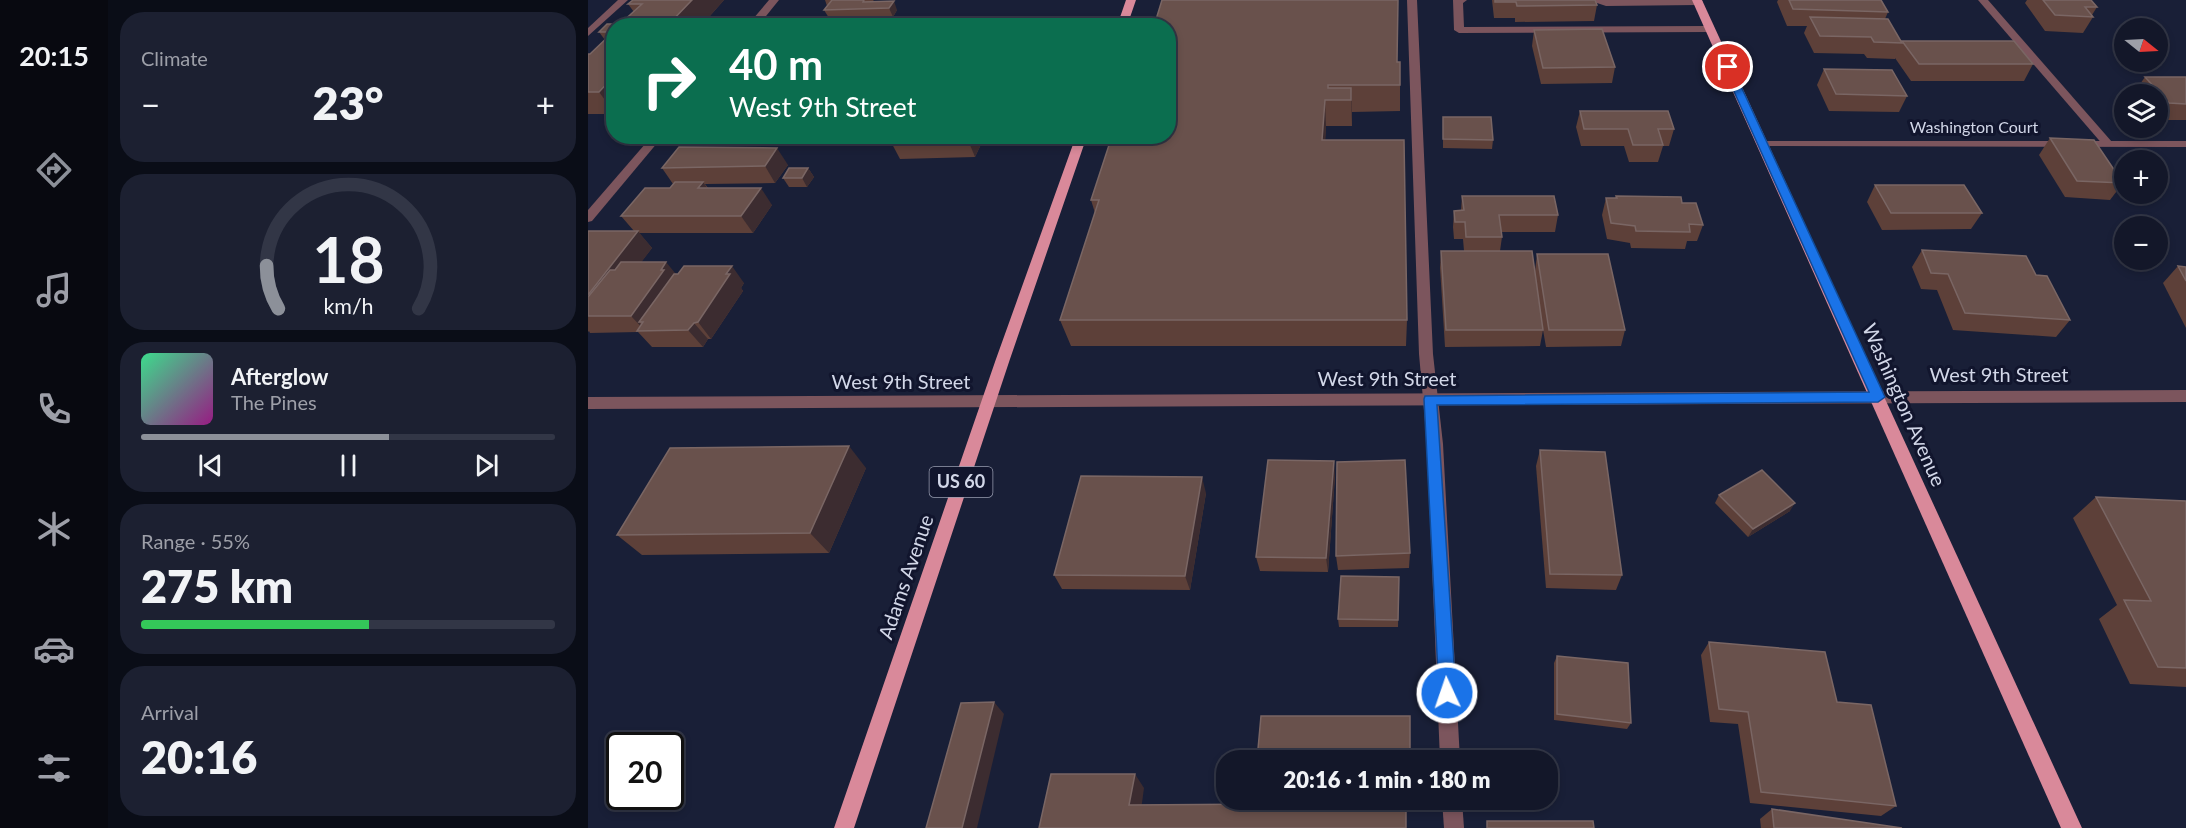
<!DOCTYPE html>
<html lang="en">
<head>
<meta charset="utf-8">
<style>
	body { margin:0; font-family:Lato,sans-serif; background:#1c2031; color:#f1f3f6; height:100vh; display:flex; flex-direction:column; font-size:22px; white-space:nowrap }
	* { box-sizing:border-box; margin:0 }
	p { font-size:20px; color:#9d9fa8 }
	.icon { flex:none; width:33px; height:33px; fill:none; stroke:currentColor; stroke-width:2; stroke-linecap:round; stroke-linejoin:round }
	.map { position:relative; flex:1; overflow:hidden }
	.sheet { display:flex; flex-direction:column; gap:12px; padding:12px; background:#0a0d17; width:480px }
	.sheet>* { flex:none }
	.top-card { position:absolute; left:18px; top:18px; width:570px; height:126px; border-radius:24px; box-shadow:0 3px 9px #0003,0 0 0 2px #323646; background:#0b6e4f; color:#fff; overflow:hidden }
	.needle { width:39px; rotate:108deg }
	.buttons { position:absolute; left:1526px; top:18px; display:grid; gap:12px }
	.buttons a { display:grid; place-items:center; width:54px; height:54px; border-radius:50%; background:#131729; box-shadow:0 3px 9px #0003,0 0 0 2px #323646; font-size:30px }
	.speed { position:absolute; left:18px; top:732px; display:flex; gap:12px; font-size:30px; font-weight:700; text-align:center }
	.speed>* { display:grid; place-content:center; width:78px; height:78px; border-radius:50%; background:#131729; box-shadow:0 3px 9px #0003,0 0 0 2px #323646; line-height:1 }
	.speed .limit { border:3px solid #111; border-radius:9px; background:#fff; color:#111 }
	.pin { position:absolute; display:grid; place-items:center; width:51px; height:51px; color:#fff; margin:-26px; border:3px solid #fff; border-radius:50%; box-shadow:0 2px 6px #0007 }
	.me { position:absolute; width:66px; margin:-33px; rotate:357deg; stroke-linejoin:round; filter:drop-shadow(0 0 4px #0008) }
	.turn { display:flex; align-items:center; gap:21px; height:126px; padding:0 24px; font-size:27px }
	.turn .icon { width:78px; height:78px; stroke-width:2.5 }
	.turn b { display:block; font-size:42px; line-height:51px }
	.big { font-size:45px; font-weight:800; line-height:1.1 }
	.sheet .widget { flex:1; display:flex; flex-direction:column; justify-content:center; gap:9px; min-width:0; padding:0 21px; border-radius:24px; background:#1c2031 }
	.sheet .dial { align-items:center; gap:0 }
	.dial svg { height:156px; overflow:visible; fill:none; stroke:#323646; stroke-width:7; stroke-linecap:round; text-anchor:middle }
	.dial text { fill:#f1f3f6; stroke:none }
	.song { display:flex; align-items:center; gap:18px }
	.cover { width:72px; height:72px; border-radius:9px; background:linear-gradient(135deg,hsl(150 70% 55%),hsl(310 70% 35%)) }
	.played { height:6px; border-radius:3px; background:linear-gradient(90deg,#8c9099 60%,#323646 60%) }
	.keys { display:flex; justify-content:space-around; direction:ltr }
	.heat { display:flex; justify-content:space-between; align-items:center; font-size:33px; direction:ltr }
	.charge { height:9px; border-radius:4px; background:linear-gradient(90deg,#34c759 55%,#323646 0) }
	.trip { position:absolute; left:628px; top:750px; width:342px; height:60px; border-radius:24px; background:#131729; box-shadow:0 3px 9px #0003,0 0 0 2px #323646; font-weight:800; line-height:60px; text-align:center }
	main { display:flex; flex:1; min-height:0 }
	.tabs { display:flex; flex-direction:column; width:108px; justify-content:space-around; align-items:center; background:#080910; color:#9d9fa8 }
	.tabs .icon { width:42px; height:42px }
	.tabs .selected { color:#8c9099 }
	.tabs b { font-size:27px; color:#f1f3f6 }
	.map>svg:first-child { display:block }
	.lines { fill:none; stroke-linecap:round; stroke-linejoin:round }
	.lane { fill:#7c555d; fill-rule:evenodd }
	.street { fill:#7c555d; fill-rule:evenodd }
	.primary { fill:#d9899a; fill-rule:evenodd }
	.wall { fill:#5d4039 }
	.shaded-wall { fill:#3c2c30 }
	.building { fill:#69514c; stroke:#7a6664; stroke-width:1.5 }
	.route { fill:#1a73e8; stroke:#114b97; stroke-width:1.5 }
	.labels { text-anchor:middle; stroke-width:6; stroke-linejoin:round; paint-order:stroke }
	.far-street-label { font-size:16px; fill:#d2d7e8; stroke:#11152d }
	.shield { fill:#11152d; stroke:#989db0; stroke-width:1.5 }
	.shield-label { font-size:18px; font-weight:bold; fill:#d2d7e8 }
	.street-label { font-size:20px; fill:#d2d7e8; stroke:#11152d }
</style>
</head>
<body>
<main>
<nav class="tabs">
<b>20:15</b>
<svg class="icon selected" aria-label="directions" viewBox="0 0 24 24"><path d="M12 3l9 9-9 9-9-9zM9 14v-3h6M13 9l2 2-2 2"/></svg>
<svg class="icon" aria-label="music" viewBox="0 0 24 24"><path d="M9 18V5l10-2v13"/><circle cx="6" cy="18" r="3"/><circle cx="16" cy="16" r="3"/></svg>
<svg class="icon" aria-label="phone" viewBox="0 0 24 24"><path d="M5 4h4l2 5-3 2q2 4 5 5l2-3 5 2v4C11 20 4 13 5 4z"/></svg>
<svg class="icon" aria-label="climate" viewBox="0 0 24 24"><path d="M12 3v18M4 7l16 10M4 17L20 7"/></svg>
<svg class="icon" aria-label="car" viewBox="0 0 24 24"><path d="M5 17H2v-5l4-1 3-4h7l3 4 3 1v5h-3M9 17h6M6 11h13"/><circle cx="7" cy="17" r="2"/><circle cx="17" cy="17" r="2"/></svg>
<svg class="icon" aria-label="filters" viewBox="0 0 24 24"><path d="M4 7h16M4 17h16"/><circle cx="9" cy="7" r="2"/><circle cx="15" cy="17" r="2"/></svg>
</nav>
<section class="sheet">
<div class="widget"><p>Climate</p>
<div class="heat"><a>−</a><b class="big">23°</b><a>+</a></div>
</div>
<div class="widget dial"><svg viewBox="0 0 100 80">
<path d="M14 69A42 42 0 1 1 86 69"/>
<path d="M14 69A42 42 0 0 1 8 47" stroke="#8c9099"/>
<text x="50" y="56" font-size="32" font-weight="700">18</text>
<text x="50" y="72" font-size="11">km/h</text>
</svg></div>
<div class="widget">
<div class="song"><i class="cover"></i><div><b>Afterglow</b><p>The Pines</p></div></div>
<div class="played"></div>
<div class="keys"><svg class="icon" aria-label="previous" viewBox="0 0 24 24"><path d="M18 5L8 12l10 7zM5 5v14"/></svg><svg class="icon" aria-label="pause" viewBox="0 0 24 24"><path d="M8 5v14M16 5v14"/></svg><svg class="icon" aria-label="next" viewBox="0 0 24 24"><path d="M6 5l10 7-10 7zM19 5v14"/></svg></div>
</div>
<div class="widget"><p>Range · 55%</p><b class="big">275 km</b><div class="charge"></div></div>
<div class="widget"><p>Arrival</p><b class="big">20:16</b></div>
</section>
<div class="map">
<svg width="1598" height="828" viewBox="0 0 1598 828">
	<rect width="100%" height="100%" fill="#191f37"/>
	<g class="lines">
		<!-- lane -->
		<g class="lane">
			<path d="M 819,0 L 829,0 L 845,354 L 855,444 L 872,760 L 852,760 L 839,444 L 831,354 Z"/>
			<path d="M 865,0 L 879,0 L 875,3 L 876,27 L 1122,26 L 1127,29 L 1122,32 L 871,33 L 866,30 Z"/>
			<path d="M 1000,0 L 1113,0 L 1115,2 L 1110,5 L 1018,6 Z"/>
			<path d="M 1390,0 L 1400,0 L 1524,142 L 1524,146 L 1516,146 Z"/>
			<path d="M 854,800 L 874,800 L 876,828 L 856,828 Z"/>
		</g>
		<!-- street -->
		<g class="street">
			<path d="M 30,0 L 40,0 L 0,36 L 0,28 Z"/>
			<path d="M 181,0 L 191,0 L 170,26 L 159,26 Z"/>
			<path d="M 64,136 L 75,136 L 4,221 L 0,222 L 0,210 Z"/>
			<path d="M 1175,141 L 1598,141 L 1598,147 L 1171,146 L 1171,142 Z"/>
			<path d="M 1598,390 L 1598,402 L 0,409 L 0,397 Z"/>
		</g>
		<!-- primary -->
		<g class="primary">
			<path d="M 538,0 L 548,0 L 539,26 L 529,26 Z"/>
			<path d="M 1104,0 L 1114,0 L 1494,828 L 1473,828 Z"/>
			<path d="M 488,136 L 499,136 L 422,359 L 266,828 L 246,828 L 408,359 Z"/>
		</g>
	</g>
	<!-- wall -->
	<g class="wall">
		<path d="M 45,0 L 136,0 L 113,26 L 26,26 L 26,114 L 0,114 L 0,54 L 2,54 L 17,40 L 11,32 L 19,24 L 32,24 L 46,12 L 40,4 Z"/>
		<path d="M 237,0 L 286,0 L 285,1 L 309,10 L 305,17 L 241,18 L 236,10 L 239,6 Z"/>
		<path d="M 904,0 L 1007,0 L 1009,5 L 1006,21 L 927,22 L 927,18 L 906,18 Z"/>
		<path d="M 1190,0 L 1293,0 L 1300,12 L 1297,19 L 1314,42 L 1445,64 L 1436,81 L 1323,81 L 1307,58 L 1307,59 L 1279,58 L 1276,54 L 1226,53 L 1216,33 L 1219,26 L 1199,26 L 1189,2 Z"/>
		<path d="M 1439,0 L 1503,0 L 1509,7 L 1504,15 L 1505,17 L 1495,33 L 1457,31 L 1437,3 Z"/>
		<path d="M 946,30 L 1027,67 L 1024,83 L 953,84 L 944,46 Z"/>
		<path d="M 809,62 L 812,85 L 812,111 L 764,112 L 764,126 L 738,126 L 737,140 L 819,320 L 818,346 L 483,346 L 472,320 L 507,213 L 503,200 L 580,136 Z"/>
		<path d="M 1236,69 L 1319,96 L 1311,112 L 1241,111 L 1229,85 Z"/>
		<path d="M 1557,77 L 1598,77 L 1598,120 L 1569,120 L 1569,94 L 1545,94 Z"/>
		<path d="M 992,111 L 1086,129 L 1081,146 L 1075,146 L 1070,162 L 1041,162 L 1036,146 L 993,146 L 988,127 Z"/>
		<path d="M 855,117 L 905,140 L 904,149 L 855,148 Z"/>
		<path d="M 397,136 L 387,157 L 312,159 L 303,142 Z"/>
		<path d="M 1462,138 L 1535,183 L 1522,200 L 1477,197 L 1451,155 Z"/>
		<path d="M 200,165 L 187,183 L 117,184 L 120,188 L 184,205 L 165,233 L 51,233 L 64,248 L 53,262 L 89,274 L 156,283 L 153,288 L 155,291 L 123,339 L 120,339 L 115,347 L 64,347 L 50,332 L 2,333 L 1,331 L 0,332 L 0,231 L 46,231 L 33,216 L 82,188 L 85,184 L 74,168 Z"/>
		<path d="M 220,168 L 226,177 L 219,187 L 201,187 L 195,178 Z"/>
		<path d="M 1287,185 L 1394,213 L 1383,229 L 1294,230 L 1279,202 Z"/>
		<path d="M 874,196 L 970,215 L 967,232 L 913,232 L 914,237 L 912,251 L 947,271 L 949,254 L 1037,330 L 1033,346 L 958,347 L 955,330 L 952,346 L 857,347 L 852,268 L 853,251 L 876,251 L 875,239 L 866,239 L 865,227 L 866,211 L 873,210 Z"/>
		<path d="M 1028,196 L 1094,203 L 1115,225 L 1109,241 L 1099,241 L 1097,249 L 1043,248 L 1042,243 L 1019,239 L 1014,215 L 1018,198 L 1027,198 Z"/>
		<path d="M 1334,250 L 1448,275 L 1482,320 L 1468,337 L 1365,330 L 1349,290 L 1333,289 L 1324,267 Z"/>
		<path d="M 1590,266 L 1598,267 L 1598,328 L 1575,283 Z"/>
		<path d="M 952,450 L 1034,575 L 1028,590 L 958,588 L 948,466 Z"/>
		<path d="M 278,468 L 241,553 L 54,555 L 29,535 Z"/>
		<path d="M 747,476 L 740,572 L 672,571 L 668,557 Z"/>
		<path d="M 618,493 L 602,590 L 474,589 L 466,575 Z"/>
		<path d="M 1131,495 L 1202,511 L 1160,537 L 1127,503 Z"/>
		<path d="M 1508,497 L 1598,501 L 1598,687 L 1542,684 L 1511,619 L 1529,605 L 1485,518 Z"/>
		<path d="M 822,553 L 821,568 L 750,570 L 748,556 Z"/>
		<path d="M 811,577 L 810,627 L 751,627 L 750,619 Z"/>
		<path d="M 1121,642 L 1249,702 L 1308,806 L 1293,816 L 1162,803 L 1150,724 L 1122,722 L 1113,655 Z"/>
		<path d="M 969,656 L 1043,723 L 1039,729 L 966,720 L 966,663 Z"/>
		<path d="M 1184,809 L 1314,828 L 1173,828 L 1172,819 Z"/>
	</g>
	<!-- shaded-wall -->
	<g class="shaded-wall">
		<path d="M 104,0 L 136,0 L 113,26 L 79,26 Z"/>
		<path d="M 306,1 L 309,10 L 305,17 L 301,8 Z"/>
		<path d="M 26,76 L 26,112 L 11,92 Z"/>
		<path d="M 763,88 L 764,114 L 764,126 L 763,100 Z"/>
		<path d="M 737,100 L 738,126 L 736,167 L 734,140 Z"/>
		<path d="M 382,136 L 397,136 L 387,157 L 380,140 Z"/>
		<path d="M 189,148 L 200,165 L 187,183 L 177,166 Z"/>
		<path d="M 220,168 L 226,177 L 219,187 L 214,178 Z"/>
		<path d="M 115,182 L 127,199 L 110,188 Z"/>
		<path d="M 173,188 L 184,205 L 165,233 L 153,216 Z"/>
		<path d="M 50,231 L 64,248 L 13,316 L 0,316 L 0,295 Z"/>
		<path d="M 78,262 L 92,279 L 55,322 L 51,322 L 59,331 L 57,331 L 43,316 Z"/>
		<path d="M 144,266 L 156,283 L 153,288 L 155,291 L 123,339 L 110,322 Z"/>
		<path d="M 106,323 L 120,339 L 115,347 L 100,330 Z"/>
		<path d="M 261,446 L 278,468 L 241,553 L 222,533 Z"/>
		<path d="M 746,461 L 747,476 L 740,572 L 738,558 Z"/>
		<path d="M 614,477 L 618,493 L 602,590 L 597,576 Z"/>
		<path d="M 1207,503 L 1202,511 L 1160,537 L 1165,529 Z"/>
		<path d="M 406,702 L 416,714 L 389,828 L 374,828 Z"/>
		<path d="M 547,774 L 556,788 L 552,818 L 541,805 Z"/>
	</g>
	<!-- building -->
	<g class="building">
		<path d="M 45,0 L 104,0 L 79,26 L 26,26 L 26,76 L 11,92 L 0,92 L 0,54 L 2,54 L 25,32 L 11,32 L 19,24 L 32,24 L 54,4 L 40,4 Z"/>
		<path d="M 244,0 L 276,0 L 275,2 L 306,1 L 301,8 L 236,10 Z"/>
		<path d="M 574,0 L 810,0 L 809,62 L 812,62 L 812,85 L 740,85 L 740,88 L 763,88 L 763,100 L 737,100 L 734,140 L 816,140 L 819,320 L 472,320 L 511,200 L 503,200 L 524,136 L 580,136 L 580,26 L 566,26 Z"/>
		<path d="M 907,0 L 1007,0 L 1009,5 L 929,6 L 928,2 L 907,2 Z"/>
		<path d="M 1201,0 L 1293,0 L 1300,12 L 1205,9 Z"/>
		<path d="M 1455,0 L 1503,0 L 1509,7 L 1497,7 L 1505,17 L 1467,15 Z"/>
		<path d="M 1222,17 L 1300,19 L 1314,43 L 1286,42 L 1283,37 L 1232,36 Z"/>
		<path d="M 1014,29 L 1027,67 L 955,68 L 946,30 Z"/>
		<path d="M 1314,41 L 1426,41 L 1445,64 L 1331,64 Z"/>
		<path d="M 1236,69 L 1304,70 L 1319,96 L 1248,94 Z"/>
		<path d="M 1557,77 L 1598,77 L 1598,104 L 1581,103 Z"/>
		<path d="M 992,111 L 1080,111 L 1086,129 L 1070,129 L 1075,145 L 1045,145 L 1040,129 L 996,129 Z"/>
		<path d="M 855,117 L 903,117 L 905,140 L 855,139 Z"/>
		<path d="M 307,136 L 382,136 L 380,140 L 303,142 Z"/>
		<path d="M 1462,138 L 1506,140 L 1535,183 L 1489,181 Z"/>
		<path d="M 91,147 L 189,148 L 177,166 L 74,168 Z"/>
		<path d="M 201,168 L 220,168 L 214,178 L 195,178 Z"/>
		<path d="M 87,182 L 115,182 L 110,188 L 173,188 L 153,216 L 33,216 L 57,188 L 82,188 Z"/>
		<path d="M 1287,185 L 1376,185 L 1394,213 L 1303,213 Z"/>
		<path d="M 874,196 L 966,196 L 970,215 L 911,215 L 914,237 L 878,237 L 877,222 L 867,222 L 866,211 L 876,210 Z"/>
		<path d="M 1028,196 L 1093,197 L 1094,203 L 1108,203 L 1115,225 L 1101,224 L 1102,232 L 1048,231 L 1047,226 L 1023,223 L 1018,198 L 1029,198 Z"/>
		<path d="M 0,231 L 50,231 L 0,295 Z"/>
		<path d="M 1334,250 L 1438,256 L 1448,275 L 1459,276 L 1482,320 L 1377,313 L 1360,274 L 1343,273 Z"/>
		<path d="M 853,251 L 944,251 L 955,330 L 858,330 Z"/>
		<path d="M 949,254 L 1020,254 L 1037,330 L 961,330 Z"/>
		<path d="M 33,262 L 78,262 L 73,270 L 76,270 L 43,316 L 0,316 L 0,297 L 22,270 L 27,270 Z"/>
		<path d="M 96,266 L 144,266 L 138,274 L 142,274 L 110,322 L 106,323 L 100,330 L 49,331 L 55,322 L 51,322 L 86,274 L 90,274 Z"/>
		<path d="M 1590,266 L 1598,267 L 1598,281 Z"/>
		<path d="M 261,446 L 222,533 L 29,535 L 82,448 Z"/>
		<path d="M 952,450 L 1017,452 L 1034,575 L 962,574 Z"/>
		<path d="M 680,460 L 746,461 L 738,558 L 668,557 Z"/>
		<path d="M 817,460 L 822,553 L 748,556 L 749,462 Z"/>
		<path d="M 1174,470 L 1207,503 L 1165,529 L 1131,495 Z"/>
		<path d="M 493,476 L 614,477 L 597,576 L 466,575 Z"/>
		<path d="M 1508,497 L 1598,501 L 1598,668 L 1570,667 L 1536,600 L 1563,601 Z"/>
		<path d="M 753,576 L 811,577 L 810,620 L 750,619 Z"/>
		<path d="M 1121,642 L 1237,652 L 1249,702 L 1283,705 L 1308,806 L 1173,792 L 1160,712 L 1131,709 Z"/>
		<path d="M 969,656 L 1040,663 L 1043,723 L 969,714 Z"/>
		<path d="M 406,702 L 374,828 L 338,828 L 373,703 Z"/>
		<path d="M 673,716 L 822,716 L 822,760 L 669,760 Z"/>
		<path d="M 463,774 L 547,774 L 541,805 L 818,803 L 818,828 L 451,828 Z"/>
		<path d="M 1184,809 L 1314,828 L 1186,828 Z"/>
		<path d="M 899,821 L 1005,821 L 1006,828 L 899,828 Z"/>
	</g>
	<!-- route -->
	<path class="route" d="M 1136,65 L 1144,67 L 1297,397 L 1290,402 L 849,405 L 868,693 L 865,699 L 859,701 L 853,699 L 851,693 L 836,399 L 837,396 L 1281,392 L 1135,67 Z"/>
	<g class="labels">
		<!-- far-street labels -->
		<g class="far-street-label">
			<text x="1386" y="133">Washington Court</text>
		</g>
		<!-- shield labels -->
		<rect class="shield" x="341.5" y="467" width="63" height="30" rx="4.5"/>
		<g class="shield-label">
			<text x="373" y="488">US 60</text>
		</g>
		<!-- street labels -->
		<g class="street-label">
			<text x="1411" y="382">West 9th Street</text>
			<text x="799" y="386">West 9th Street</text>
			<text x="313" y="389">West 9th Street</text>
			<text transform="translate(1316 405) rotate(66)" y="7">Washington Avenue</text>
			<text transform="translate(318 577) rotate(-71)" y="7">Adams Avenue</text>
		</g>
	</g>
</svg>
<div class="buttons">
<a><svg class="needle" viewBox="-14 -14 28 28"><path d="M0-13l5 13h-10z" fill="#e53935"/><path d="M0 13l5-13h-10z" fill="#9d9fa8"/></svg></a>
<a><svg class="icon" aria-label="layers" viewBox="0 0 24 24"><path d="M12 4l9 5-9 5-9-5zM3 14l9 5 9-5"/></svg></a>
<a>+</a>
<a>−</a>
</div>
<div class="speed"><div class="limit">20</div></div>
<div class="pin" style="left:1140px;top:67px;background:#d93025"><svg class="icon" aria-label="arrive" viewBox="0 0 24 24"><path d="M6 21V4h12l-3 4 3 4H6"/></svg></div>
<svg class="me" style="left:859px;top:693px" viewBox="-20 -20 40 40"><circle r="17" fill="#1a73e8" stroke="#fff" stroke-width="3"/><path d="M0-11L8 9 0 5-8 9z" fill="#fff"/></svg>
<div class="trip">20:16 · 1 min · 180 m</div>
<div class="top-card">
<div class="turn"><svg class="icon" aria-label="right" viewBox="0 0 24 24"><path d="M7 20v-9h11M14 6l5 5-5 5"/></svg><div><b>40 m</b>West 9th Street</div></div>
</div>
</div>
</main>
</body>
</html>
